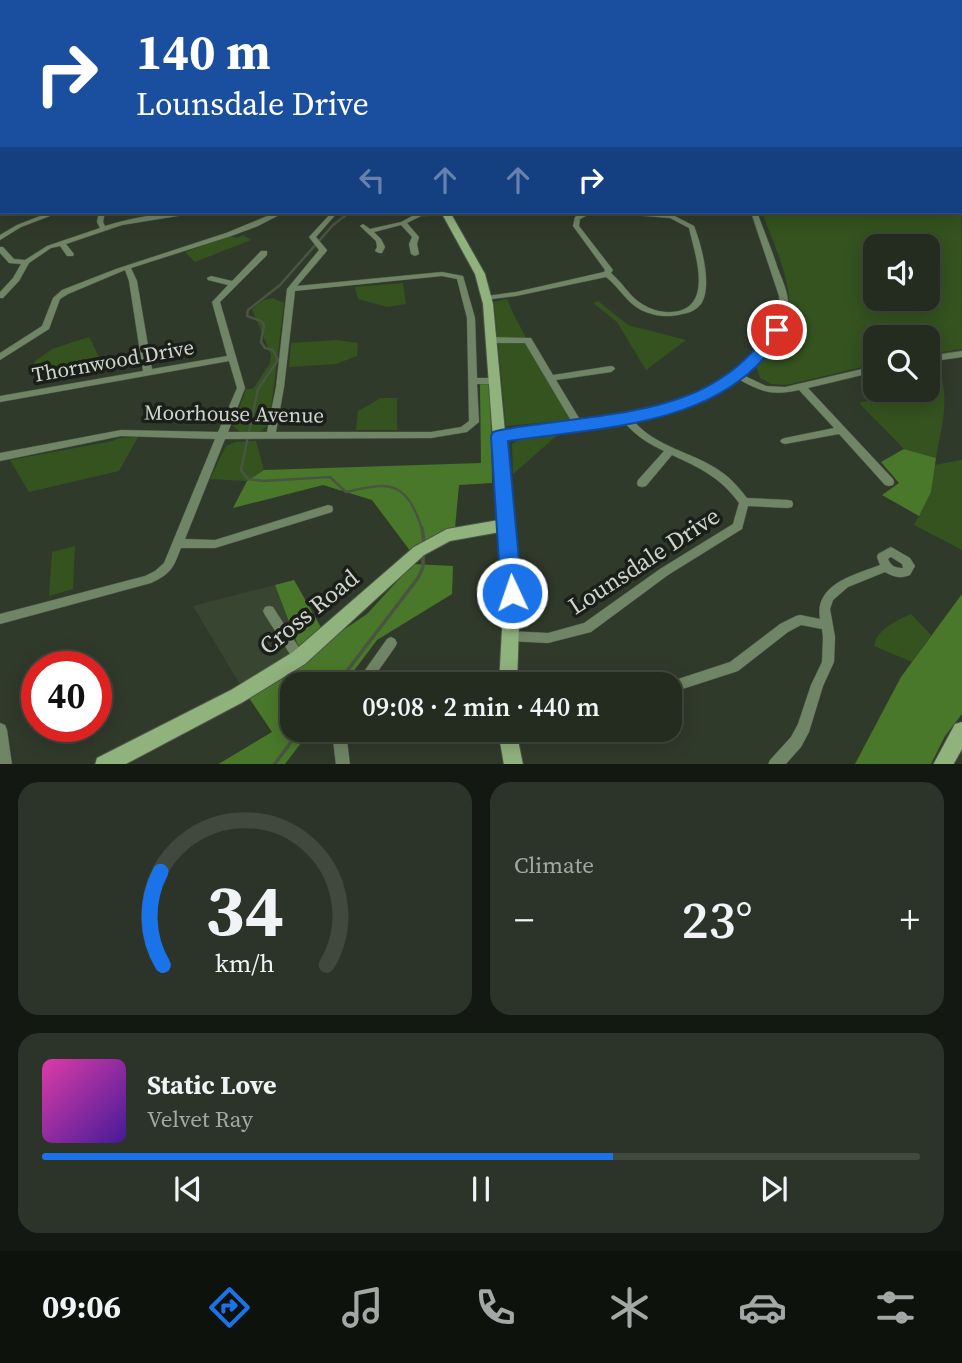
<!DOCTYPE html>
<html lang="en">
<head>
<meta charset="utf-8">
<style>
	body { margin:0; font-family:"Source Serif 4",serif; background:#2c3429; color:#f1f3f6; height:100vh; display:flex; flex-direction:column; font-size:26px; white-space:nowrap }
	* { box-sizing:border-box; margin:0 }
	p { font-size:23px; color:#a3a7a5 }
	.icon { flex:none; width:38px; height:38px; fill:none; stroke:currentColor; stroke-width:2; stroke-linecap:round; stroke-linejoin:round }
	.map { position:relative; height:764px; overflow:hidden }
	.panel { display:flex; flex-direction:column; gap:18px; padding:18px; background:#141812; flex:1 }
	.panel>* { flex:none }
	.top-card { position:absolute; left:0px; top:0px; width:962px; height:214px; box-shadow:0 4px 18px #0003,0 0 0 2px #41483e; background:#1a4fa0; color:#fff; overflow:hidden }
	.fabs { position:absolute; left:863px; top:234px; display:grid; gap:14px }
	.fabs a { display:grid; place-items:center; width:77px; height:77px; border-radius:14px; background:#242c20; box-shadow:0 4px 18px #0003,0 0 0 2px #41483e; font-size:35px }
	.speed { position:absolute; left:21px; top:651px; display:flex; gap:14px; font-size:35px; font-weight:700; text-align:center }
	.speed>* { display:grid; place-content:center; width:91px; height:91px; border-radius:50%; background:#242c20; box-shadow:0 4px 18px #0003,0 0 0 2px #41483e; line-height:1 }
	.speed .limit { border:10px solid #d22; background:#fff; color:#111 }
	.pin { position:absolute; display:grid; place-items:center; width:60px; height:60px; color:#fff; margin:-30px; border:4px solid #fff; border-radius:50%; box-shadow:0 2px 7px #0007 }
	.me { position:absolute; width:77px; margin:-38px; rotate:357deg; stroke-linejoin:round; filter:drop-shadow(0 0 5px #0008) }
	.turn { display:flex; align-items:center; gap:24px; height:147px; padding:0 21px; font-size:32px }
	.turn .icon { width:91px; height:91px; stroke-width:2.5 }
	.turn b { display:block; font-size:49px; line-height:60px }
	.lanes { display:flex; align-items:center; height:66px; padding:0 21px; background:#0003; justify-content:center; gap:35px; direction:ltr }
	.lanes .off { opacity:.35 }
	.big { font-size:52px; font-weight:600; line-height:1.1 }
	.panel .card { flex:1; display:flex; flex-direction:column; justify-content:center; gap:10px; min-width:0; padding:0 24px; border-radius:21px; background:#2c3429 }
	.panel .dial { align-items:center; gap:0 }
	.dial svg { height:182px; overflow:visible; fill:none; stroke:#41483e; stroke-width:7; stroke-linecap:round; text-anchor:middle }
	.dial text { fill:#f1f3f6; stroke:none }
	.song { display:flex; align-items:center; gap:21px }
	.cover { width:84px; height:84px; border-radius:10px; background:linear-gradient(135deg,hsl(320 70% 55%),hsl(260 70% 35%)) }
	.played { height:7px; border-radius:4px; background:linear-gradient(90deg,#1a73e8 65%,#41483e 65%) }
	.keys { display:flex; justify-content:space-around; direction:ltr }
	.heat { display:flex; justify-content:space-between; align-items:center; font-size:38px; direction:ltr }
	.panel .tiles { flex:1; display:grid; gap:18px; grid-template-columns:1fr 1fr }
	.card:last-child { grid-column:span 2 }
	.trip { position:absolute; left:280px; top:672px; width:402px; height:70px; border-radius:21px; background:#242c20; box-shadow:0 4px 18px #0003,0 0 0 2px #41483e; font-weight:600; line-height:70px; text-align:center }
	.tabs { display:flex; height:112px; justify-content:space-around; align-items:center; background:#0e120d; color:#a3a7a5 }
	.tabs .icon { width:49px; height:49px }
	.tabs .current { color:#1a73e8 }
	.tabs b { font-size:32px; color:#f1f3f6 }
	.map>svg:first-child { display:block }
	.built { fill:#384530 }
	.green { fill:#34531f; fill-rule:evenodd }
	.forest { fill:#4a782a }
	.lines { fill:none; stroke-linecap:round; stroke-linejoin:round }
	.stream-far1 { stroke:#495541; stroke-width:2.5 }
	.stream { stroke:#495541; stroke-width:3.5 }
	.street-casing { stroke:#4d5648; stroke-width:1 }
	.secondary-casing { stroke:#4d5648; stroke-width:2 }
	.street { fill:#708565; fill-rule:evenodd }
	.secondary { fill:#90b27d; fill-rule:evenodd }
	.route { fill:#1a73e8; stroke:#114b97; stroke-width:2 }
	.labels { text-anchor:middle; stroke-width:7; stroke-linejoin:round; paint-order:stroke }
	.street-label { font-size:21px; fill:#cfd5cc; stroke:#1b1f19 }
	.near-street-label { font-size:24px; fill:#cfd5cc; stroke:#1b1f19 }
</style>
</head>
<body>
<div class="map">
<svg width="962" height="765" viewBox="0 0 962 765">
	<rect width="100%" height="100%" fill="#303a2b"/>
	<!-- built -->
	<path class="built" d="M 275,585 L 299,648 L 241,686 L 193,606 Z"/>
	<!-- green -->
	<g class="green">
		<path d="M 961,165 L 962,349 L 928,354 L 928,338 L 875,338 L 875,364 L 786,385 L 771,384 L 760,378 L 756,366 C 764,357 779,345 784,333 C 801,296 774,247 762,212 L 961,212 ZM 875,247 L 928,247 L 928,299 L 875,299 Z"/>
		<path d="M 243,235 L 251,240 L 195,262 L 185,252 L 230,236 L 237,238 Z"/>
		<path d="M 403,283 L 406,304 L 387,307 L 358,299 L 355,287 Z"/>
		<path d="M 273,298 L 284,303 L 269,425 L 259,432 L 240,432 L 233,426 L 246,389 L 253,389 L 270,363 L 271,355 L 252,309 L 264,300 Z"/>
		<path d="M 507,299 L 514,315 L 570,420 L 506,426 L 494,302 Z"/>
		<path d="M 598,301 L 628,325 L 686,340 L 646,370 L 617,322 L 593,303 Z"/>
		<path d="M 89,337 L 100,359 L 33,370 L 35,361 L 52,349 Z"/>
		<path d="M 337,340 L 358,343 L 357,356 L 336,364 L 289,367 L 291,343 Z"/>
		<path d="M 928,358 C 956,381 941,428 936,458 L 904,449 L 859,403 L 910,390 L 928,390 Z"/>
		<path d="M 381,398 L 397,398 L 397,430 L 356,430 L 358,411 Z"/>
		<path d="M 561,432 L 513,474 L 512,444 L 521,438 Z"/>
		<path d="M 138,437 L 119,471 L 29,492 L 10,460 L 113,441 L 118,438 Z"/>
		<path d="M 256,441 L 264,470 L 247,481 L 210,479 L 226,446 L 235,442 Z"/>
		<path d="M 962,460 L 962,550 L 914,525 L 931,492 L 934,465 Z"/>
		<path d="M 75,546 L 73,589 L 49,596 L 52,552 Z"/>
		<path d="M 911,614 L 931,635 L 912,662 L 874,646 C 877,629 896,621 911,614 Z"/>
	</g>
	<!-- forest -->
	<g class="forest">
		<path d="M 490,383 L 492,483 L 459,485 L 455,528 L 411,552 L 372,500 L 323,485 L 233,508 L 247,481 L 264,470 L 481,463 L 480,384 Z"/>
		<path d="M 904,449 L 936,458 L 931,492 L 919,516 L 882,495 L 899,483 L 881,462 Z"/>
		<path d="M 413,564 L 453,566 L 452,594 L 377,640 L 344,684 L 292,684 L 292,730 L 311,730 L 285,764 L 217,765 L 272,732 L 247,695 L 367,614 Z"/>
		<path d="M 294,580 L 323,631 L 299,648 L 275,585 Z"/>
		<path d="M 962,594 L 962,714 L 945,736 L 931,764 L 855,764 L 901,677 Z"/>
	</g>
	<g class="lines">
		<!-- stream-far1 -->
		<path class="stream-far1" d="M 350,212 L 333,225 L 280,285 L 248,310 L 247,316 L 261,321 L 264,325 L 261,342 L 265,348 L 273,350 L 278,360 L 258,389 L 241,470 L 248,479 L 263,481 L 330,477 L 346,492 C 391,481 406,481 422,529"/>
		<!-- stream -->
		<g class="stream">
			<path d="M 422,528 L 424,543"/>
			<path d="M 337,684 L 418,578 L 423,567 L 423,553"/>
			<path d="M 274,765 L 300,730"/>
		</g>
		<!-- street casing -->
		<g class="street-casing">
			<g id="street">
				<path d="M 0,0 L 8,2 L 0,2 Z"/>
				<path d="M 53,0 L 58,0 L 56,2 L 50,2 Z"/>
				<rect x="155" y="0" width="4" height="2"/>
				<path d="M 205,0 L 209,0 L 210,2 L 206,2 Z"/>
				<path d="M 297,0 L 302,0 L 305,2 L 299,2 Z"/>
				<path d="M 351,0 L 361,2 L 354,2 Z"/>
				<path d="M 382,0 L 386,0 L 385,2 L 381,2 Z"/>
				<path d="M 439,0 L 445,0 L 442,2 L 435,2 Z"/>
				<path d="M 480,0 L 484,0 L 482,2 L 478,2 Z"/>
				<path d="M 507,0 L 511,0 L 510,2 L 506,2 Z"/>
				<path d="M 551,0 L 555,0 L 556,2 L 552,2 Z"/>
				<path d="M 621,0 L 626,0 L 629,2 L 623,2 Z"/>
				<path d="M 652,0 L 657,0 L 655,2 L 649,2 Z"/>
				<rect x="961" y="125" width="1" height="4"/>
				<path d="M 962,143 L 962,147 L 961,148 L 961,144 Z"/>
				<rect x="0" y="169" width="2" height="4"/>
				<path d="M 2,191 L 2,195 L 0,196 L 0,192 Z"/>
				<path d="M 99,212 L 105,212 L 103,222 L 105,226 C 130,218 168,211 193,212 L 190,214 L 122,225 L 66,244 L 74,254 L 73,256 L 67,256 L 60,246 L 51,248 L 29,263 L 19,281 L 3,298 L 0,298 L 0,292 L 13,278 L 21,264 L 9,263 L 0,253 L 0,247 L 3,247 L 14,259 L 25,260 L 47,246 L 100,228 L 97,222 Z"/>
				<path d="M 277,212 L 285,212 L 258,226 L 231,236 L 131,268 L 137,281 L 152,369 L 227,356 L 212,302 L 228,285 L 208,280 L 207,278 L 211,276 L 232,281 L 261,251 L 267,251 L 267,255 L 220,302 L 245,388 L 228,432 L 267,432 L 276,387 L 287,289 L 319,250 L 309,237 L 332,212 L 338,212 L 316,237 L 327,250 L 326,252 L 297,286 L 442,272 L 463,276 L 475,318 L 477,378 L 494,378 L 498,381 L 494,384 L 477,384 L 479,422 L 467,432 L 431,438 L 225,439 L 185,539 L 215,540 L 328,505 L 332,506 L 333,509 L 332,512 L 215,548 L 181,548 C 173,568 172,573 151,583 L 0,624 L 0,614 L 145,576 L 155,571 L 164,563 L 215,439 L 121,436 L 0,461 L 0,453 L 121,430 L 218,432 L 237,388 L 229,361 L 0,402 L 0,396 L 143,371 L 129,281 L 125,270 L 68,294 L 60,299 L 49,329 L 0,360 L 0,353 L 42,326 L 53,298 L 62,290 L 116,269 L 226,233 ZM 442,276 L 457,279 L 467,318 L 469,421 L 461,427 L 431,432 L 276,432 L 284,387 L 295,291 Z"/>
				<path d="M 420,212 L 448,212 L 449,213 L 446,215 L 421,216 L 407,223 L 419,237 L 417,244 L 419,254 L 415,256 L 411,254 L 409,244 L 412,237 L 401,225 L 374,232 L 381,239 L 385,247 L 382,253 L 379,253 L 375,251 L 377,247 L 376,241 L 360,226 L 363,224 L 370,229 L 401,222 Z"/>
				<path d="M 511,212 L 517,212 L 518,214 L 517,215 L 513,215 Z"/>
				<path d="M 585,212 L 593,212 L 580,219 L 579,226 L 613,270 L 611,273 C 623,283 629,296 642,304 C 653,311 666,314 679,311 C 713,302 694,251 689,228 L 670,218 L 620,214 L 617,212 L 642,212 L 671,214 L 694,226 C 701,244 713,286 701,304 C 696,310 690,313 682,314 C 669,318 653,316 641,310 C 626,302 619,287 606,277 L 516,296 L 484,300 L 483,298 L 484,296 L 487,296 L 516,292 L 604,272 L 605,270 L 573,226 L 575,217 Z"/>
				<path d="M 751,212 L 757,212 C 764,231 772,250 778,269 C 782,279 787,290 788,301 C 790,332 764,356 743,375 L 766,386 L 785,387 L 875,366 L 875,372 L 808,388 L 893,479 L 894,482 L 893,485 L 889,486 L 885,485 L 839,434 L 785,444 L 782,443 L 780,441 L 782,439 L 785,438 L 834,428 L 799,390 C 772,396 762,392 738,379 C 707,400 671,413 634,421 C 655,447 693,452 720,471 C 731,478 739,488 747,498 L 788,500 L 792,501 L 793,504 L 792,507 L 788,508 L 748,506 L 742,529 L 668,575 L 591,632 L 548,643 L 508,641 L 504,640 L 502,636 L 504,632 L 508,631 L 548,633 L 584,623 L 660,569 L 733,524 L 739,503 C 720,477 700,468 672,455 L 646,486 L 642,487 L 638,486 L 637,483 L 638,480 L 664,451 C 649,444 636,436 625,423 L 567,432 L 499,439 L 496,438 L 494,436 L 496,434 L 499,433 L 573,424 L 525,343 L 493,343 L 489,340 L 493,337 L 531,338 L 553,375 L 611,366 L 614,367 L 615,369 L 611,372 L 556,380 L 582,423 C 638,416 699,404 743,366 C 753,357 762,349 769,337 C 776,325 781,311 779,296 Z"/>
				<path d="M 48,213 L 50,214 L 50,216 L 21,227 L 0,240 L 0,235 L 17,225 Z"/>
				<path d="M 962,351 L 962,357 L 928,362 L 928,356 Z"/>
				<path d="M 891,547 L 910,558 L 915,566 L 910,575 C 900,579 894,577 885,572 L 848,587 L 833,600 L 830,609 L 835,637 L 834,662 L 823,686 L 809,732 L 801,747 L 785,765 L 768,765 L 770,760 L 791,737 L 798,724 L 811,685 L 822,662 L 823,637 L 822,629 L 801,625 L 788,632 L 738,671 L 670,693 L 670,684 L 665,684 L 666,683 L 730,662 L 780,624 L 796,616 L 800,615 L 820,619 C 814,584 854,575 880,565 L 877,557 L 878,554 ZM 891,557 L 902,564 L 903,568 C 895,568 891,566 888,559 Z"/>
				<path d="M 269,606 L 273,607 L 303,654 L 305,658 L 303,662 L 299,664 L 295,662 L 265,615 L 263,611 L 265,607 Z"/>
				<path d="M 391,637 L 395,639 L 397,643 L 395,647 L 369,684 L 356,684 L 358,680 L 387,639 Z"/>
				<path d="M 0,723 L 5,725 L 7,730 L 12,765 L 0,765 Z"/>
				<path d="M 335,730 L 347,730 L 347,740 L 350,765 L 336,765 L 333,740 Z"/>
			</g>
		</g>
		<!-- secondary casing -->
		<g class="secondary-casing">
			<g id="secondary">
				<path d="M 520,0 L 526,0 L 519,2 Z"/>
				<path d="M 441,212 L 450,212 L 485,274 L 493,304 L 520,593 L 517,684 L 499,684 L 504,593 L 500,532 L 450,541 L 424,555 L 305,664 L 243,702 L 124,765 L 95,765 L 97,758 L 231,690 L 293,652 L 414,547 L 447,529 L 499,520 L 483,304 L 475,274 Z"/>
				<path d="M 962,722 L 962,749 L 953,765 L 933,765 L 955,724 Z"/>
				<path d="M 498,730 L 516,730 L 523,765 L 504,765 Z"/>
			</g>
		</g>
		<!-- street -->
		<use href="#street" class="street"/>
		<!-- secondary -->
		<use href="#secondary" class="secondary"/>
	</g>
	<!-- route -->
	<path class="route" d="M 777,325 L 784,330 C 731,426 605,427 508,441 L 522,593 L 519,599 L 512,602 L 504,599 L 501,593 L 491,436 L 493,432 C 510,427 529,426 547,423 C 634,411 719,408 772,327 Z"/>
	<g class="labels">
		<!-- street labels -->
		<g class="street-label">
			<text transform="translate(113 361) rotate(-10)" y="7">Thornwood Drive</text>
			<text transform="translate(234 414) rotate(1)" y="7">Moorhouse Avenue</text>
		</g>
		<!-- near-street labels -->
		<g class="near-street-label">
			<text transform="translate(644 561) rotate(-33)" y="8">Lounsdale Drive</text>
			<text transform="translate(309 612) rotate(-39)" y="8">Cross Road</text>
		</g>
	</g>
</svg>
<div class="fabs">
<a><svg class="icon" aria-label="sound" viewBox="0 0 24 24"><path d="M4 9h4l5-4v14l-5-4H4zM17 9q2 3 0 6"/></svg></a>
<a><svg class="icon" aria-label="search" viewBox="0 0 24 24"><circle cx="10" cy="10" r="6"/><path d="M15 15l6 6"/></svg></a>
</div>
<div class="speed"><div class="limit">40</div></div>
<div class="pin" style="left:777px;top:330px;background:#d93025"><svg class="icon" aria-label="arrive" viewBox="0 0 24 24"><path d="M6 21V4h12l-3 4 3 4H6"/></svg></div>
<svg class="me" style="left:512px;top:593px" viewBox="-20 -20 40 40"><circle r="17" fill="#1a73e8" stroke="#fff" stroke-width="3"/><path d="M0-11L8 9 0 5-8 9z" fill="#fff"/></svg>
<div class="trip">09:08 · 2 min · 440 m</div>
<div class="top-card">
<div class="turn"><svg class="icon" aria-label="right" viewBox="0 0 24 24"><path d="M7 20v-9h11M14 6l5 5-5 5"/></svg><div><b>140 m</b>Lounsdale Drive</div></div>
<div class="lanes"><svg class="icon off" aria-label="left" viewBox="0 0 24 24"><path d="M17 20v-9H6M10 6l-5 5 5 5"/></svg><svg class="icon off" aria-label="ahead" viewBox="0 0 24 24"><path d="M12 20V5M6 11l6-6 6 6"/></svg><svg class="icon off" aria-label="ahead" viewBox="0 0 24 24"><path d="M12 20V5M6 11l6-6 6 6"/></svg><svg class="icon" aria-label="right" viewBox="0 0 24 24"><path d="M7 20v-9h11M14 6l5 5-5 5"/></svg></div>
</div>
</div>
<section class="panel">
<div class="tiles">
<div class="card dial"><svg viewBox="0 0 100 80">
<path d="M14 69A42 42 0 1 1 86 69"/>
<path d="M14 69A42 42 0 0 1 13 28" stroke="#1a73e8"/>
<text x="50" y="56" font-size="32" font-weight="700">34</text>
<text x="50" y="72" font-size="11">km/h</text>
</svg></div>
<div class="card"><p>Climate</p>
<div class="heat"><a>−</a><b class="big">23°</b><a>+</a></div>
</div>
<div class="card">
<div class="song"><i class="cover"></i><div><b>Static Love</b><p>Velvet Ray</p></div></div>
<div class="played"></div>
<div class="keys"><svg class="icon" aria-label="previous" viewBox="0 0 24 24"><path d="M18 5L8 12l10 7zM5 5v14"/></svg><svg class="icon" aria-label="pause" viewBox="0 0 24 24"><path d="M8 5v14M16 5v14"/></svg><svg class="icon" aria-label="next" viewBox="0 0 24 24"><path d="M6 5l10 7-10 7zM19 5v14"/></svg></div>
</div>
</div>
</section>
<nav class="tabs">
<b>09:06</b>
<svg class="icon current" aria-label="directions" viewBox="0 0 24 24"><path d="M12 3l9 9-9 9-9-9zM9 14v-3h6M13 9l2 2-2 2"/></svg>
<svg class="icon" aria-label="music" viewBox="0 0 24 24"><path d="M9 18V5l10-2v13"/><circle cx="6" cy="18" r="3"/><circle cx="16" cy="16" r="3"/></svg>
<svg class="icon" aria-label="phone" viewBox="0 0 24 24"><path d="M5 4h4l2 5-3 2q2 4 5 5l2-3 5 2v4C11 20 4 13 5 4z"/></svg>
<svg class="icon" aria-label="climate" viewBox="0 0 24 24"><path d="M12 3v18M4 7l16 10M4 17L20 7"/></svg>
<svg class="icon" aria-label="car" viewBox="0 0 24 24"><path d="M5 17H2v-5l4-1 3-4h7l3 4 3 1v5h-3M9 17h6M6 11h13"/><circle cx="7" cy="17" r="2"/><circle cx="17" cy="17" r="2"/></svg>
<svg class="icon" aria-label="filters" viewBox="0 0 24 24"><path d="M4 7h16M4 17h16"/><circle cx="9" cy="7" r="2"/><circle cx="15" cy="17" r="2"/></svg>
</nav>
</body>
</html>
